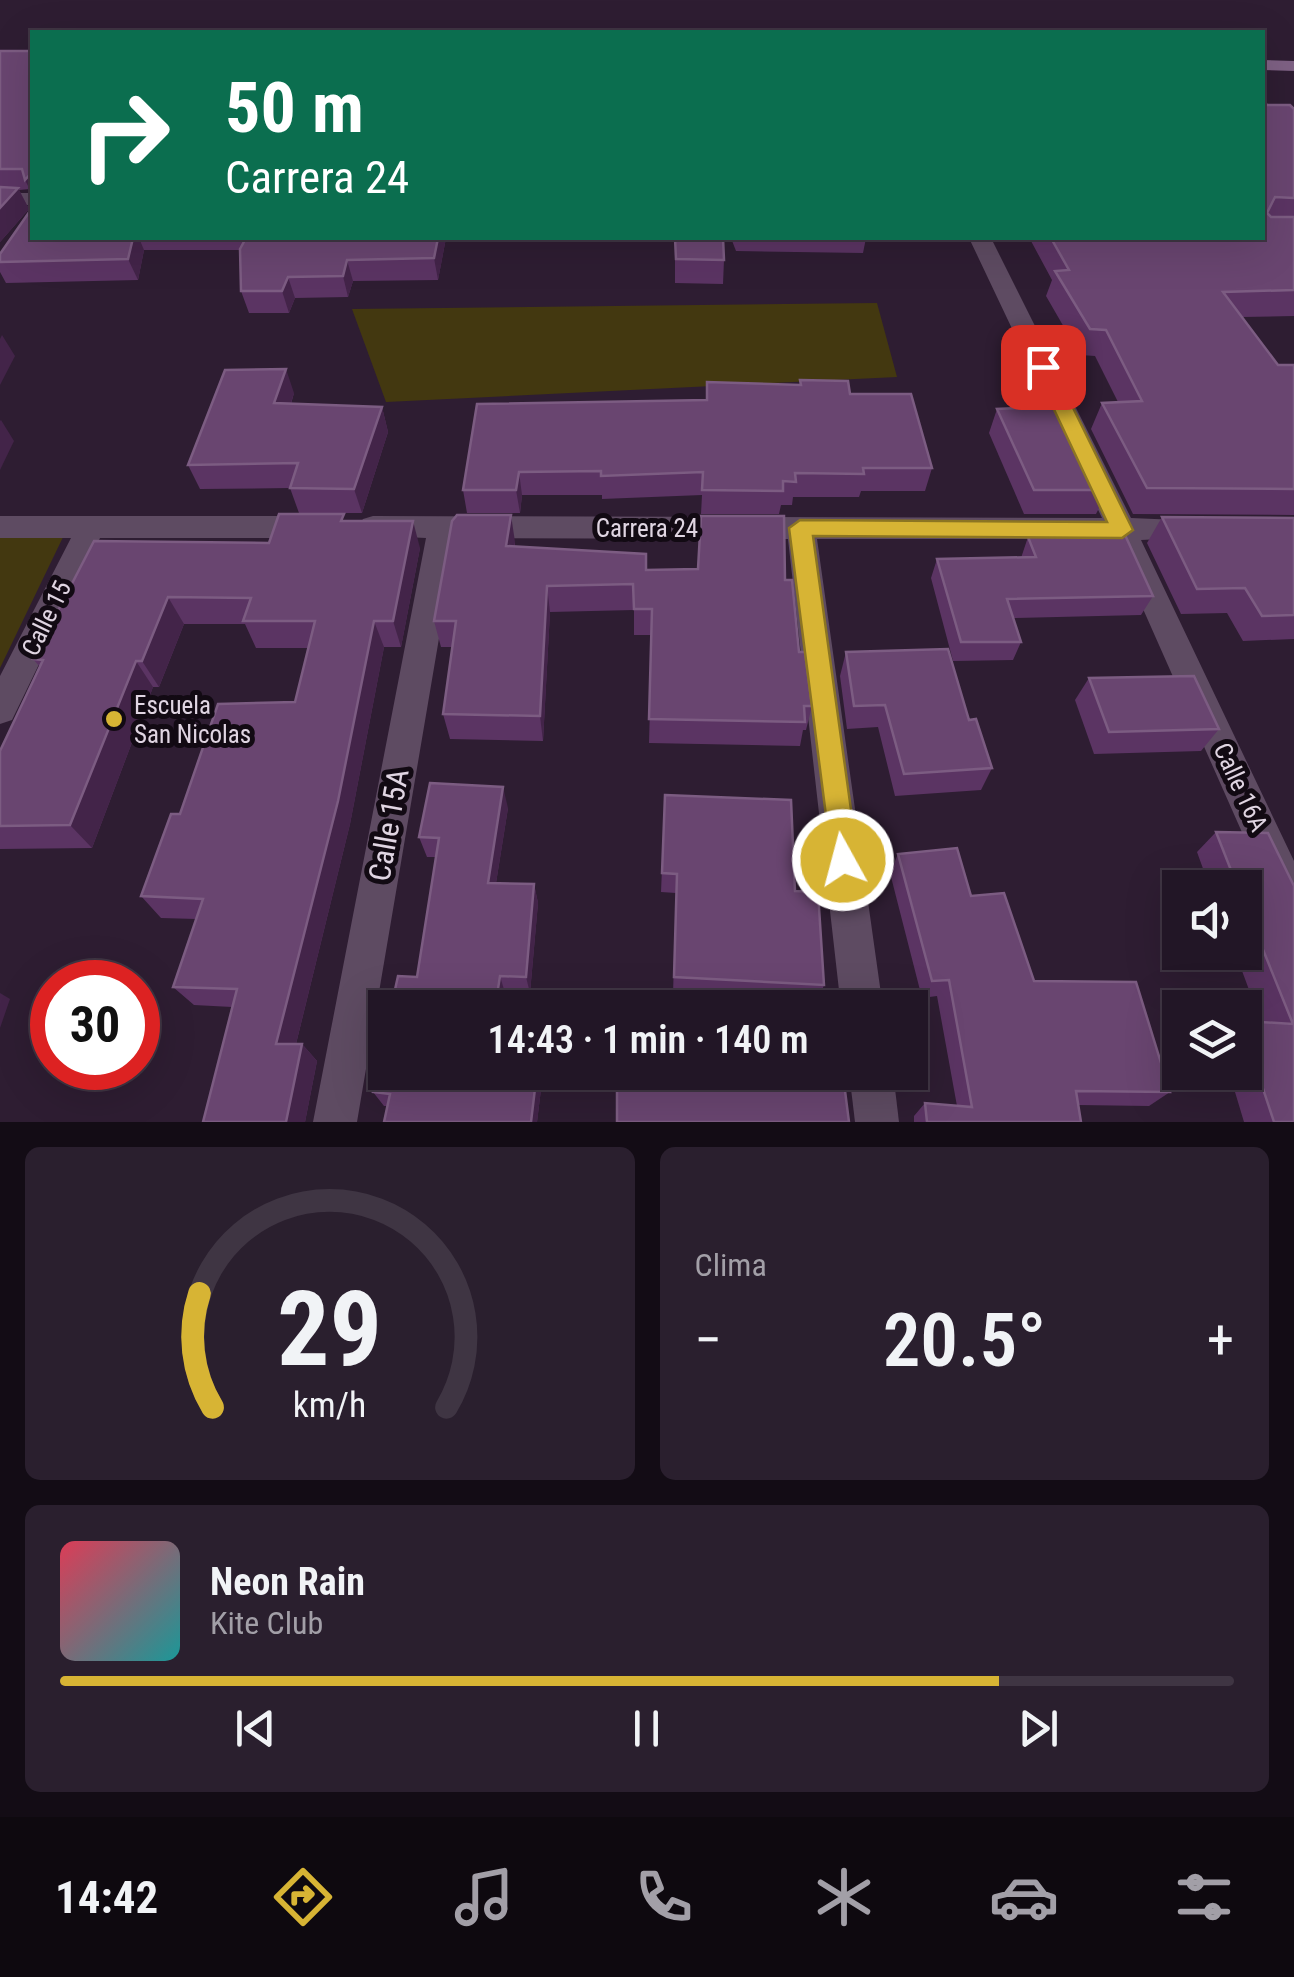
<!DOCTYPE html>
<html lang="es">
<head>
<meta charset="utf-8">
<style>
	body { margin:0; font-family:"Roboto Condensed",sans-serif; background:#2a1f2e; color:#f1f3f6; height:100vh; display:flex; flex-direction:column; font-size:38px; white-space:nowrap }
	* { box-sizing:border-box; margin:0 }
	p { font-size:32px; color:#a29fa7 }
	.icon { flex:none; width:55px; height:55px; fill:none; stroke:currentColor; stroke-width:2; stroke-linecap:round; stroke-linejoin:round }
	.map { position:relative; height:1122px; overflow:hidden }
	.sheet { display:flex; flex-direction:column; gap:25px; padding:25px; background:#130c15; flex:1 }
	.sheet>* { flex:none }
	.banner { position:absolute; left:30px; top:30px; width:1235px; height:210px; border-radius:0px; box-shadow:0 10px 40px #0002,0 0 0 2px #3f3543; background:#0b6e4f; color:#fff; overflow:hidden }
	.tools { position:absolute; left:1162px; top:870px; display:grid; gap:20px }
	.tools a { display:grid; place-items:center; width:100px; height:100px; border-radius:0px; background:#221626; box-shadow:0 10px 40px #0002,0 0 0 2px #3f3543; font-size:50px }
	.speed { position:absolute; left:30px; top:960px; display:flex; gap:20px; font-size:50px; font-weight:700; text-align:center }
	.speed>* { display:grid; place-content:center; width:130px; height:130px; border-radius:50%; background:#221626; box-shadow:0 10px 40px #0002,0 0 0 2px #3f3543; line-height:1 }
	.speed .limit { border:15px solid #d22; background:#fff; color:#111 }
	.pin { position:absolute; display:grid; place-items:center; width:85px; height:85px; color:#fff; margin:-42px; border-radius:20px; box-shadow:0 5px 15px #0006 }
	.me { position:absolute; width:110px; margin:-55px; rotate:353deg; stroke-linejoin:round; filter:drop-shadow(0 0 8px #0008) }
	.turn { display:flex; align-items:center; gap:35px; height:210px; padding:0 30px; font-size:45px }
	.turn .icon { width:130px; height:130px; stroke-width:2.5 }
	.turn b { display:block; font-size:70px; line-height:85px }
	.big { font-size:75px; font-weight:600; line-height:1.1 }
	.sheet .tile { flex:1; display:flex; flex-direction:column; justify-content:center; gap:15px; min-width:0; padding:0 35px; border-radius:15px; background:#2a1f2e }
	.sheet .dial { align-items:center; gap:0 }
	.dial svg { height:260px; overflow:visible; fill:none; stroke:#3f3543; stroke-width:7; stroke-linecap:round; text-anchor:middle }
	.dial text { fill:#f1f3f6; stroke:none }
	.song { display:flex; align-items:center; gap:30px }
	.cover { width:120px; height:120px; border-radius:15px; background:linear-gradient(135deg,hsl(350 70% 55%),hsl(180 70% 35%)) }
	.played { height:10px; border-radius:5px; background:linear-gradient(90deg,#d7b434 80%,#3f3543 80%) }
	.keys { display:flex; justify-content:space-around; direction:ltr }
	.heat { display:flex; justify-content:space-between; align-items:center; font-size:55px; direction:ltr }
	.sheet .tiles { flex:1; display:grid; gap:25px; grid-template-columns:1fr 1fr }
	.tile:last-child { grid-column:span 2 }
	.trip { position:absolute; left:368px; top:990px; width:560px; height:100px; border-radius:0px; background:#221626; box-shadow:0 10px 40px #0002,0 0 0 2px #3f3543; font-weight:600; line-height:100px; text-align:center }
	.tab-bar { display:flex; height:160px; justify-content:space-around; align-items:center; background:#0e090f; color:#a29fa7 }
	.tab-bar .icon { width:70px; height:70px }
	.tab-bar .current { color:#d7b434 }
	.tab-bar b { font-size:45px; color:#f1f3f6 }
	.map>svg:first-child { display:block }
	.green { fill:#433810 }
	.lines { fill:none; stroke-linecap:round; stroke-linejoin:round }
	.street { fill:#5e4b62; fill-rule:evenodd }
	.secondary { fill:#7e6184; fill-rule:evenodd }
	.wall { fill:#5b3463 }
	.shaded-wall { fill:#432449 }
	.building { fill:#694570; stroke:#7c5c82; stroke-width:2.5 }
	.route { fill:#d7b434; stroke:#8c7522; stroke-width:2.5 }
	.poi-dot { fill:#d7b434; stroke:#120a13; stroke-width:4 }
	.labels { text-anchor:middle; stroke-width:10; stroke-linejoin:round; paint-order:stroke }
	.street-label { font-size:25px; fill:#e0d5e2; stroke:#120a13 }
	.poi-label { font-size:25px; fill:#e0d5e2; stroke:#120a13; text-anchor:start }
	.near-street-label { font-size:30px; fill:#e0d5e2; stroke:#120a13 }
</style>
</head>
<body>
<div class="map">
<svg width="1294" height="1122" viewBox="0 0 1294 1122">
	<rect width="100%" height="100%" fill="#2e1d32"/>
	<!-- green -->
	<g class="green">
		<path d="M 877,303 L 897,377 L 386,402 L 352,309 Z"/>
		<path d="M 65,533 L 0,668 L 0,534 Z"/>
	</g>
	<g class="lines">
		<!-- street -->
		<g class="street">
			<rect x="0" y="193" width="32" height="12"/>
			<path d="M 969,238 L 991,238 L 1131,518 L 1202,521 L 1207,529 L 1202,537 L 1141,540 L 1294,861 L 1294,923 L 1280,918 L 1112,539 L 817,539 L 883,1008 L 841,1008 L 788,539 L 456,538 L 357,1122 L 313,1122 L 426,538 L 363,535 L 358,527 L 363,519 L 373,516 L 1102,518 Z"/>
			<path d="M 0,516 L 312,516 L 322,519 L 327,527 L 322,535 L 312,538 L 100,538 L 12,720 L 0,724 L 0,676 L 71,538 L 0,538 Z"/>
			<path d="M 849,1072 L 893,1072 L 899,1122 L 855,1122 Z"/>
		</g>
		<!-- secondary -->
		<path class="secondary" d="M 1262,60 L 1294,61 L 1294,71 L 1262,70 Z"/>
	</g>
	<!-- wall -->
	<g class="wall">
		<path d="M 0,51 L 32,51 L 32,194 L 30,189 L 19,190 L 29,209 L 0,242 Z"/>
		<path d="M 1267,105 L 1294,109 L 1294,316 L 1242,317 L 1278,365 L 1294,365 L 1294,515 L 1133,514 L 1091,429 L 1102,403 L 1118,402 L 1095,356 L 1080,355 L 1046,296 L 1052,280 L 1031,241 L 1032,238 L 1262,238 Z"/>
		<path d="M 32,238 L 446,238 L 438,280 L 353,281 L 348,297 L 295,298 L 289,313 L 249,313 L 241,291 L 240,250 L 144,250 L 138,280 L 6,283 L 0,272 L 0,254 Z"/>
		<path d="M 675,238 L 723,238 L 724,260 L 723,284 L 675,283 Z"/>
		<path d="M 731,238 L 866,238 L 863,253 L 736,251 Z"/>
		<path d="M 800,380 L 850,394 L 932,468 L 925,491 L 861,491 L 859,497 L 793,497 L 792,505 L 781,505 L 779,514 L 701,514 L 702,495 L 602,499 L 602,495 L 522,495 L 520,513 L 467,513 L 463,490 L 706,400 L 800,385 Z"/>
		<path d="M 294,393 L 291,404 L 382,407 L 388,432 L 362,513 L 299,513 L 290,488 L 200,489 L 188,465 Z"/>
		<path d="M 997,409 L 1108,490 L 1096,514 L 1024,514 L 989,433 Z"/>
		<path d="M 1162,517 L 1294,518 L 1294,639 L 1243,641 L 1227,613 L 1181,614 L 1147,543 Z"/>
		<path d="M 346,521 L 420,548 L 401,647 L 384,647 L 350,824 L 296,1044 L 302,1044 L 317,1061 L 305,1122 L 203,1122 L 232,1007 L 194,1005 L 173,987 L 196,919 L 161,918 L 141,896 L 180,814 L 295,702 L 309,648 L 256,648 L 245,624 L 184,624 L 159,687 L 153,687 L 92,848 L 0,849 L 0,751 L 40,667 L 33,659 L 269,543 Z"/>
		<path d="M 1045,524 L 1153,596 L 1141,615 L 1013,618 L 1021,642 L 1013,660 L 953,661 L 931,578 L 937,559 L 1021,558 L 1028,537 L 1039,537 Z"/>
		<path d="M 515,542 L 515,546 L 646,570 L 785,580 L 799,652 L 812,706 L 806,730 L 803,730 L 800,746 L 649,743 L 652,635 L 634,635 L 634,610 L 550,612 L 543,741 L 450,739 L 443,714 L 452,647 L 441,647 L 434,621 Z"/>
		<path d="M 846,652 L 969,720 L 992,768 L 981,790 L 895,796 L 878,727 L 847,729 L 840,676 Z"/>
		<path d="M 1089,678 L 1219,729 L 1201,751 L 1094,754 L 1075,700 Z"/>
		<path d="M 665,795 L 795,891 L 824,985 L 818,1002 L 673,994 L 676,893 L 661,892 Z"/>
		<path d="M 508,808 L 496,883 L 534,884 L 538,903 L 530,993 L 505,993 L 417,977 L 436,857 L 427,857 L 419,837 Z"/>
		<path d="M 1216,832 L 1294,886 L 1294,1122 L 1244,1122 L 1229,1072 L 1245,1072 L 1245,1021 L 1261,1022 L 1235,952 L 1245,952 L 1245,888 L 1210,888 L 1197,852 Z"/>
		<path d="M 898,854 L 971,896 L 1034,981 L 1170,1092 L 1149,1106 L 1078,1105 L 1081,1122 L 914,1122 L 914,1116 L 925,1103 L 957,1106 L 937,996 L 922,998 L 890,873 Z"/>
		<path d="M 543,1073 L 537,1122 L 384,1122 L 388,1106 L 384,1106 L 373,1092 Z"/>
	</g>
	<!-- shaded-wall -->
	<g class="shaded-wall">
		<path d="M 32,172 L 32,194 L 25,180 Z"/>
		<path d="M 18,188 L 29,209 L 0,242 L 0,208 Z"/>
		<path d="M 133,238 L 139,238 L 144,250 L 138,280 L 128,259 Z"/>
		<path d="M 438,238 L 446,238 L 438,280 L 434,258 Z"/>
		<path d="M 347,260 L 353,281 L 348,297 L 343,276 Z"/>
		<path d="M 288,277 L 295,298 L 289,313 L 282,291 Z"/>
		<path d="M 2,335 L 15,356 L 0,385 L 0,339 Z"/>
		<path d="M 286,369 L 294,393 L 283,428 L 274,403 Z"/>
		<path d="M 382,407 L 388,432 L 362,513 L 354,489 Z"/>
		<path d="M 1,420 L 14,441 L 0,470 L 0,421 Z"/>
		<path d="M 519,472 L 522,495 L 520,513 L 516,490 Z"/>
		<path d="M 511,515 L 515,542 L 511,573 L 506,546 Z"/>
		<path d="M 413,521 L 420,548 L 401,647 L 393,621 Z"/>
		<path d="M 547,586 L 550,612 L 543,741 L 540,716 Z"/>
		<path d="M 168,597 L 184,624 L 159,687 L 142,661 Z"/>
		<path d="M 374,621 L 384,647 L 350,824 L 292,1060 L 276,1044 Z"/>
		<path d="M 136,661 L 153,687 L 92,848 L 70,825 Z"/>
		<path d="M 503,787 L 508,808 L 493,902 L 488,883 Z"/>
		<path d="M 534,884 L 538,903 L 530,993 L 526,977 Z"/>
		<path d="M 500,976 L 505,993 L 503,1008 L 495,1008 Z"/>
		<path d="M 0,993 L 10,999 L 0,1028 Z"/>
		<path d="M 302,1044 L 317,1061 L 305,1122 L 286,1122 Z"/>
		<path d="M 537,1072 L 543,1073 L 537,1122 L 531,1122 Z"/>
	</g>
	<!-- building -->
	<g class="building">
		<path d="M 0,51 L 32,51 L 32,172 L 25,180 L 22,169 L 0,169 Z"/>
		<path d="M 1262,100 L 1267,105 L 1290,105 L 1294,109 L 1294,198 L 1275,197 L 1267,213 L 1271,217 L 1294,217 L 1294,290 L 1223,292 L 1278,365 L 1294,365 L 1294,489 L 1147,488 L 1102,403 L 1142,401 L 1106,330 L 1090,329 L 1055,271 L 1069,270 L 1051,238 L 1262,238 Z"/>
		<path d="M 0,187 L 18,188 L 0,208 Z"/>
		<path d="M 32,208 L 32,238 L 133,238 L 128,259 L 0,262 L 0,254 Z"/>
		<path d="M 246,238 L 438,238 L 434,258 L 347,260 L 343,276 L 288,277 L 282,291 L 241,291 L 240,249 Z"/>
		<path d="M 675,238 L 723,238 L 724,260 L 676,259 Z"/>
		<path d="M 286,369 L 274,403 L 382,407 L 354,489 L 290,488 L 298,463 L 188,465 L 225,370 Z"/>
		<path d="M 800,380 L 848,381 L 850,394 L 911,394 L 932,468 L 863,468 L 864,474 L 795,473 L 796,482 L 783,481 L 783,491 L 702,490 L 703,472 L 601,476 L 601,471 L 519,472 L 516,490 L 463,490 L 477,404 L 707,400 L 707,382 L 801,385 Z"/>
		<path d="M 1066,406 L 1108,490 L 1034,490 L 997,409 Z"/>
		<path d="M 279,514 L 344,514 L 341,521 L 413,521 L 393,621 L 374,621 L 338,801 L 276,1044 L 302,1044 L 286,1122 L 203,1122 L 237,989 L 173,987 L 203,899 L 141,896 L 171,814 L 180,814 L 218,704 L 295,702 L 315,621 L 243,621 L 251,598 L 168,597 L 142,661 L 136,661 L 70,825 L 0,826 L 0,751 L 43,660 L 33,659 L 94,541 L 269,543 Z"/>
		<path d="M 457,515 L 511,515 L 506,546 L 646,554 L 646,570 L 698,569 L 701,516 L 784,516 L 785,580 L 792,580 L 799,652 L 805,652 L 812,706 L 804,706 L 805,722 L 649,719 L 652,609 L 634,609 L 633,584 L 547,586 L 540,716 L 443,714 L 456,621 L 434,621 L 452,521 Z"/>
		<path d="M 1162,517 L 1294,518 L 1294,615 L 1262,616 L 1245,588 L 1197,589 Z"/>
		<path d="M 1045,524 L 1120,524 L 1153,596 L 1007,599 L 1021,642 L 961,642 L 937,559 L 1036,557 L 1028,537 L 1050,536 Z"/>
		<path d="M 948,649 L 969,720 L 976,719 L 992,768 L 904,774 L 885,705 L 854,706 L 846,652 Z"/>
		<path d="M 1194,676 L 1219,729 L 1109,732 L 1089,678 Z"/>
		<path d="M 430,783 L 503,787 L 488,883 L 534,884 L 526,977 L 500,976 L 495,1008 L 391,1008 L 398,976 L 417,977 L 439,838 L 419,837 Z"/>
		<path d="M 665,795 L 791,800 L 795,891 L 818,892 L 824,985 L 674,977 L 677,874 L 662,873 Z"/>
		<path d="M 1216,832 L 1268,833 L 1294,886 L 1294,1122 L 1274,1122 L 1245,1034 L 1245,1021 L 1293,1024 L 1245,905 L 1245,888 L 1238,888 Z"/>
		<path d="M 957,848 L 971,896 L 1004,893 L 1034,981 L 1136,982 L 1170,1092 L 1076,1091 L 1081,1122 L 927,1122 L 925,1103 L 972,1107 L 949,980 L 932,981 L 898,854 Z"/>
		<path d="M 385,1038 L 385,1072 L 537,1072 L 531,1122 L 384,1122 L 390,1094 L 373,1092 Z"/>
		<path d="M 844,1083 L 849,1122 L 617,1122 L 617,1086 Z"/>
	</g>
	<!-- route -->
	<path class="route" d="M 1043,361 L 1053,367 L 1133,530 L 1122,538 L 813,536 L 858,860 L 853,870 L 843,874 L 833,870 L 789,528 L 800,520 L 1107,522 L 1034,367 Z"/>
	<!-- markers -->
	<circle class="poi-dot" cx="114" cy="719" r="10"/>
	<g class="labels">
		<!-- street labels -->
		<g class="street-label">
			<text x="647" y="537">Carrera 24</text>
			<text transform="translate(46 618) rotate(-64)" y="9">Calle 15</text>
			<text transform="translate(1241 787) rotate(65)" y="9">Calle 16A</text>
		</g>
		<!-- poi labels -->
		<g class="poi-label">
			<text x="134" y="714">Escuela<tspan x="134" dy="29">San Nicolas</tspan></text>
		</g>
		<!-- near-street labels -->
		<g class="near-street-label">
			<text transform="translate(389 825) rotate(-80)" y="10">Calle 15A</text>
		</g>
	</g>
</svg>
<div class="tools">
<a><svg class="icon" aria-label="sound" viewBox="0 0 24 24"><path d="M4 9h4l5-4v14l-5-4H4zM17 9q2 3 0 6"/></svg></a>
<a><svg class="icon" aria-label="layers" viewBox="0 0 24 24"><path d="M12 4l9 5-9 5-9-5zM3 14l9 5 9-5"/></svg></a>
</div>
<div class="speed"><div class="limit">30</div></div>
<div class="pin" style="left:1043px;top:367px;background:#d93025"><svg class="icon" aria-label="arrive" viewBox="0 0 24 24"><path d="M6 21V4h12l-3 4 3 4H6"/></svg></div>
<svg class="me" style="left:843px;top:860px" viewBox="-20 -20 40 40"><circle r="17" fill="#d7b434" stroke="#fff" stroke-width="3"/><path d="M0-11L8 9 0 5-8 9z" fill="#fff"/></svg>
<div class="trip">14:43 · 1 min · 140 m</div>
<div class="banner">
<div class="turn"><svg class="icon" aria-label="right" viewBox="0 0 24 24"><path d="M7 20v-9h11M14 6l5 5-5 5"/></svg><div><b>50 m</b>Carrera 24</div></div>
</div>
</div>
<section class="sheet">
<div class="tiles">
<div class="tile dial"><svg viewBox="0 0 100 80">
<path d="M14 69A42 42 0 1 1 86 69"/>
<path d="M14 69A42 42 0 0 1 10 34" stroke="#d7b434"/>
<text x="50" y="56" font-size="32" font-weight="700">29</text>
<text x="50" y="72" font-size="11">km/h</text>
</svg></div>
<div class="tile"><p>Clima</p>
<div class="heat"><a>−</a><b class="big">20.5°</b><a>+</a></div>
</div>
<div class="tile">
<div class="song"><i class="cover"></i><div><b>Neon Rain</b><p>Kite Club</p></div></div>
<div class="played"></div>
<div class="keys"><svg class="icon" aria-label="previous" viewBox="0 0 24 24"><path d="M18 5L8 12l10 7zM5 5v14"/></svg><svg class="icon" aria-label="pause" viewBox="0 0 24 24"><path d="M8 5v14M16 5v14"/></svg><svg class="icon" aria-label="next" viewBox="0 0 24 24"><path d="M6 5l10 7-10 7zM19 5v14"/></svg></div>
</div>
</div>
</section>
<nav class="tab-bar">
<b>14:42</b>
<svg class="icon current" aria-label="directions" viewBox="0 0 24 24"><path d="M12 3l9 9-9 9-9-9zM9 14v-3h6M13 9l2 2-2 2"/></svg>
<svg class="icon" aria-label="music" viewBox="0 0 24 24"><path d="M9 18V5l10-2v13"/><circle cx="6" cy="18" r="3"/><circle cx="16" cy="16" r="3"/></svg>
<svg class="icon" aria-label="phone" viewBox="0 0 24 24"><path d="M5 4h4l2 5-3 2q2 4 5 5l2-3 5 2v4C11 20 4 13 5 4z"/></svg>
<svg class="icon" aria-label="climate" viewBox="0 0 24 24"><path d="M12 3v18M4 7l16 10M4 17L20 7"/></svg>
<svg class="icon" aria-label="car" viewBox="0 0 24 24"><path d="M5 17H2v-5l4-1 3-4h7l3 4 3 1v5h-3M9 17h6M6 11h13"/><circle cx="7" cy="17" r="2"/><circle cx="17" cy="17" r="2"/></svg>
<svg class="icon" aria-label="filters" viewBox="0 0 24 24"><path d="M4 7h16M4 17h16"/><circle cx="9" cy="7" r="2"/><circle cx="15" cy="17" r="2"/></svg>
</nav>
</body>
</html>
